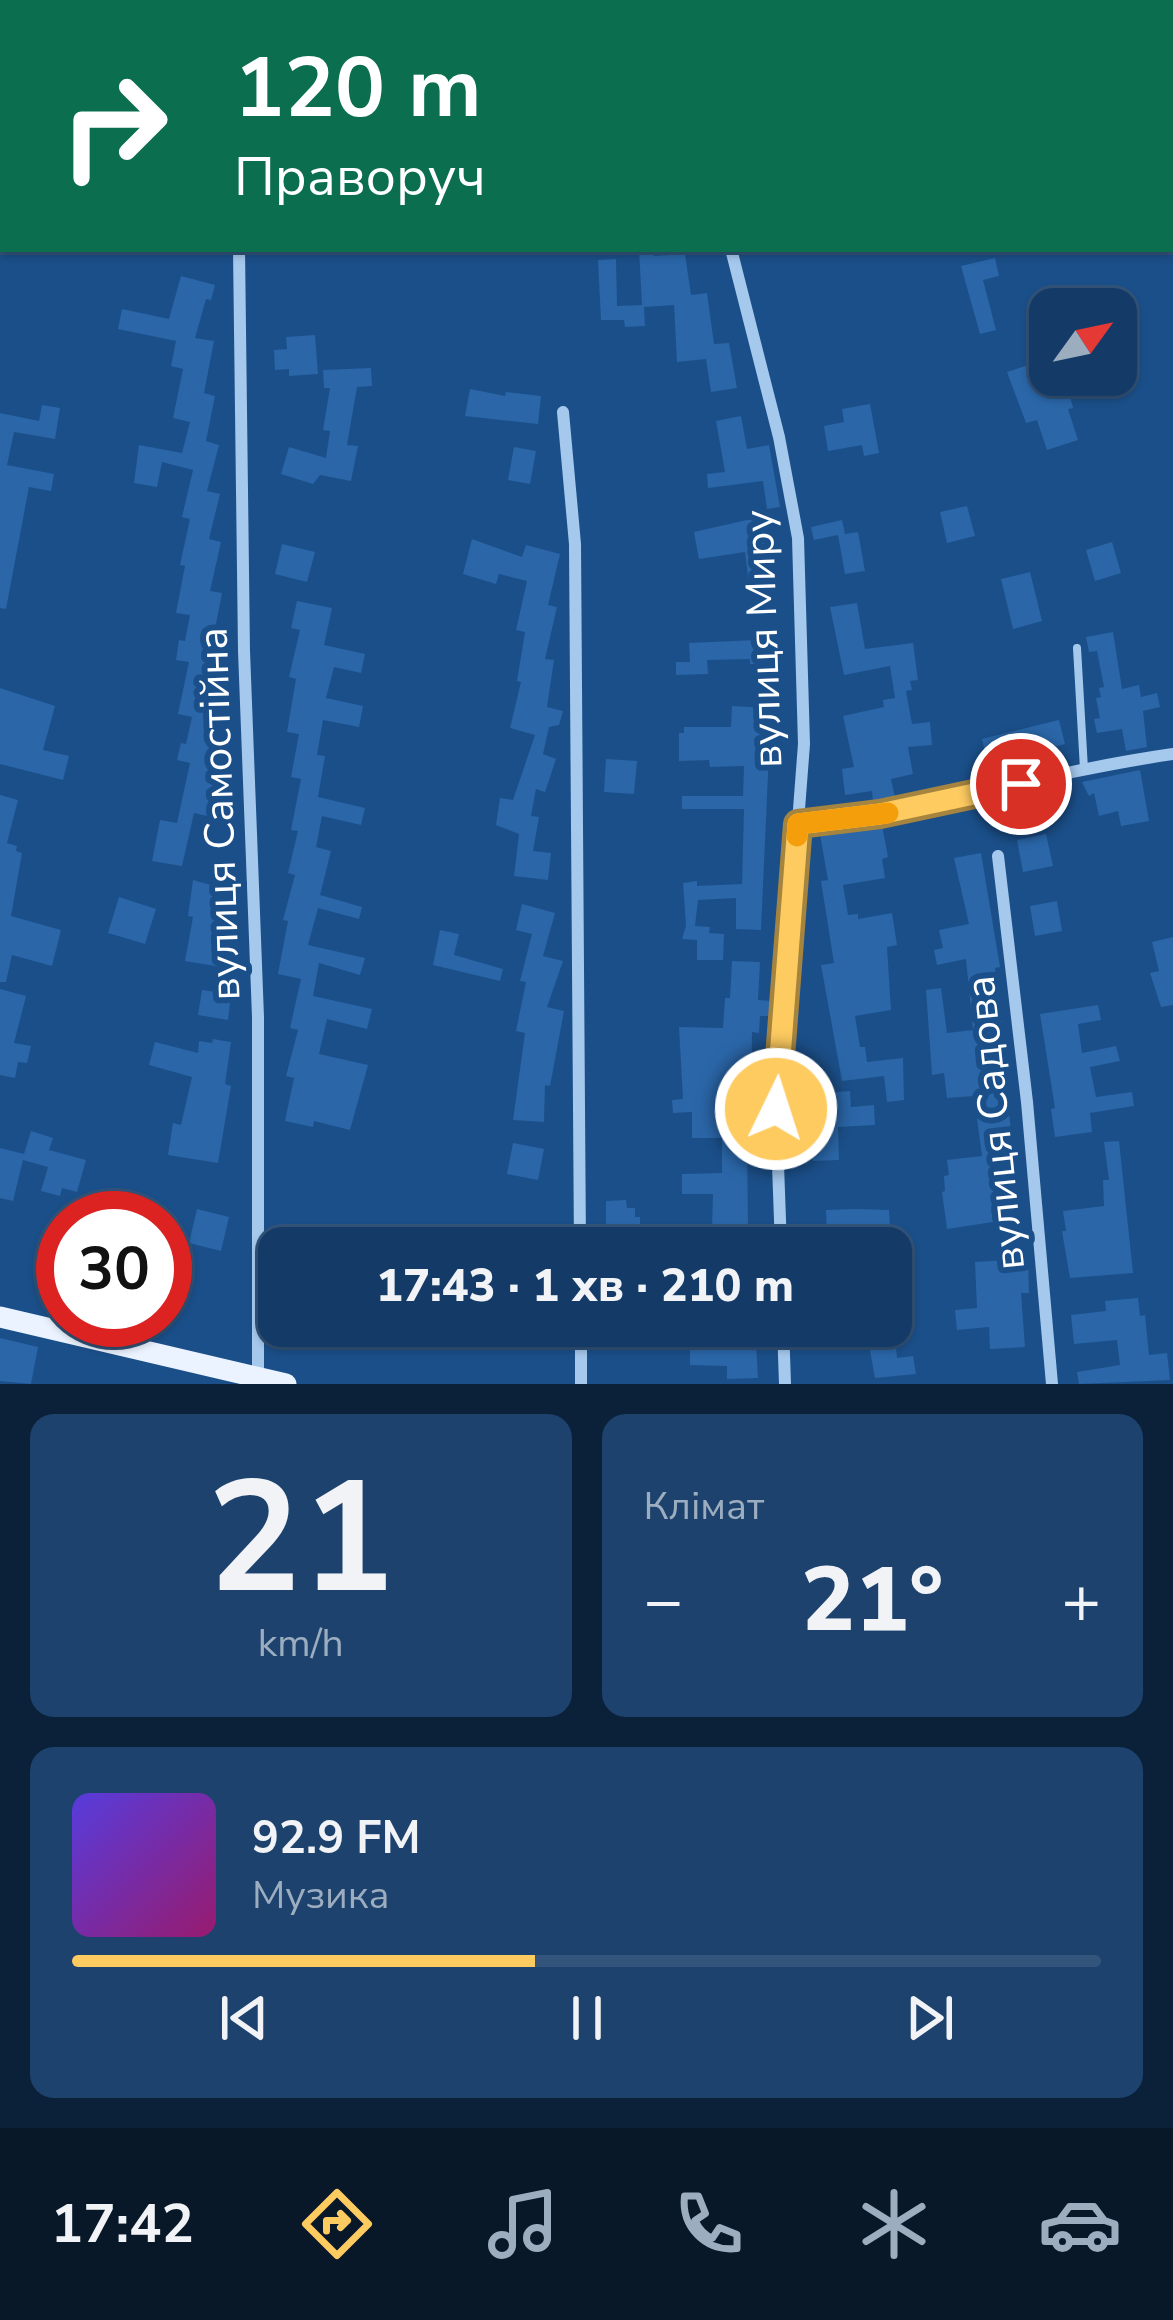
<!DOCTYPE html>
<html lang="uk">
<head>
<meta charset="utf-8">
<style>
	body { margin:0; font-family:"Nunito Sans",sans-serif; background:#1d426d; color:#f1f3f6; height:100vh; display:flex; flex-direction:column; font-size:45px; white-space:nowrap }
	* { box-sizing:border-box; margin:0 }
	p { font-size:39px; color:#9dadc0 }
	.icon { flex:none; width:66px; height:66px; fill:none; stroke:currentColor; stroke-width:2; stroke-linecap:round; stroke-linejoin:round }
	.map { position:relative; height:1384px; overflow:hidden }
	.details { display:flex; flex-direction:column; gap:30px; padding:30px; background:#0b2039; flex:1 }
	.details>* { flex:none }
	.top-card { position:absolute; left:0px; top:0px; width:1173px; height:252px; box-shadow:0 3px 9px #0004,0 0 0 3px #33557b; background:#0b6e4f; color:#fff; overflow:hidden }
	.needle { width:78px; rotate:57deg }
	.tools { position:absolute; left:1029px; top:288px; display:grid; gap:24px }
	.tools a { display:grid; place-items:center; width:108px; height:108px; border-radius:24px; background:#143b67; box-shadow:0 3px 9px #0004,0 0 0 3px #33557b; font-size:60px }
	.speed { position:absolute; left:36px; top:1191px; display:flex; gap:24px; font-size:60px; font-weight:700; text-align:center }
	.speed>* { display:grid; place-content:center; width:156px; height:156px; border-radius:50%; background:#143b67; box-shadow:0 3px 9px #0004,0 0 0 3px #33557b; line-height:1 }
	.speed .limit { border:18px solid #d22; background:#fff; color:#111 }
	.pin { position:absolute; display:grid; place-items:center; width:102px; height:102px; color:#fff; margin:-51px; border:6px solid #fff; border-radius:50%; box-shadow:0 3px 12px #0007 }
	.me { position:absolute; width:132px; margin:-66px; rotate:4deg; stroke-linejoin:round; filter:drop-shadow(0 0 9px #0008) }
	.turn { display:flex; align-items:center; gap:42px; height:252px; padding:0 36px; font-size:54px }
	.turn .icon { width:156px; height:156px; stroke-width:2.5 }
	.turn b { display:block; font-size:84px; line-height:102px }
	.big { font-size:90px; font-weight:800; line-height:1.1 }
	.details .widget { flex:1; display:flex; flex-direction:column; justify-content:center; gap:18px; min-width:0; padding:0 42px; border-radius:24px; background:#1d426d }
	.details .dial { align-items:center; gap:0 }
	.dial b { font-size:156px; line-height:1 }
	.song { display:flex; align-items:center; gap:36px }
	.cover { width:144px; height:144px; border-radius:18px; background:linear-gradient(135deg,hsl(250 70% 55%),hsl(320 70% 35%)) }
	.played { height:12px; border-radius:6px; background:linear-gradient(90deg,#fecb61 45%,#33557b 45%) }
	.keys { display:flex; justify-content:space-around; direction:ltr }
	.heat { display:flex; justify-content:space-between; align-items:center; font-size:66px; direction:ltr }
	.details .tiles { flex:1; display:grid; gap:30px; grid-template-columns:1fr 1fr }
	.widget:last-child { grid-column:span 2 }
	.trip { position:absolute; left:258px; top:1227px; width:654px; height:120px; border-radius:24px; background:#143b67; box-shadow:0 3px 9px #0004,0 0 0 3px #33557b; font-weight:800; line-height:120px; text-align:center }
	.tabs { display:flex; height:192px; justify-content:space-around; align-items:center; background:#081829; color:#9dadc0 }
	.tabs .icon { width:84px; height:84px }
	.tabs .active { color:#fecb61 }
	.tabs b { font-size:54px; color:#f1f3f6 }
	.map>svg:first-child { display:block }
	.building { fill:#2a66a8 }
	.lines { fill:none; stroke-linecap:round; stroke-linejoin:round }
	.lane { stroke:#a5c8ed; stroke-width:8 }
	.street { stroke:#a5c8ed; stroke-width:12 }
	.primary { stroke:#eaf3ff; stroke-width:21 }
	.route-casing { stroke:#a5843f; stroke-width:30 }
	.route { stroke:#fecb61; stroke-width:21 }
	.slow { stroke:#f59e0b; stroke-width:21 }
	.labels { text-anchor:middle; stroke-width:12; stroke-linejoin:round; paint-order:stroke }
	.street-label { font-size:42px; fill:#fff; stroke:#1b4f89 }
</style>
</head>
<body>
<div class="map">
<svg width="1173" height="1384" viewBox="0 0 1173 1384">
	<rect width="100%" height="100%" fill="#1b4f89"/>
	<!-- building -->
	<g class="building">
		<path d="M 639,249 L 654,249 L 654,256 L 685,254 L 691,295 L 707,293 L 714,344 L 729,343 L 737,388 L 711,392 L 706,359 L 677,362 L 674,305 L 644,307 L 645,326 L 625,327 L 624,320 L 601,320 L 598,260 L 616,259 L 617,306 L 642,305 Z"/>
		<path d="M 995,258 L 999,276 L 983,280 L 996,330 L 980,334 L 961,266 Z"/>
		<path d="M 181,276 L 215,285 L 211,300 L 206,299 L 195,338 L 214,341 L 204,393 L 215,396 L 206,441 L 219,445 L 207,491 L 220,494 L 209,539 L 221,542 L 210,591 L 222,593 L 214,634 L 222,636 L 214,691 L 225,693 L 216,737 L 225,739 L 215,789 L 226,791 L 220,819 L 194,813 L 182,866 L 152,861 L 160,820 L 177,823 L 190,763 L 177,760 L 181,743 L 186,744 L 192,717 L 178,714 L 189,662 L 176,660 L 179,640 L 185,641 L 190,615 L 176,613 L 185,566 L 180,565 L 190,519 L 182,517 L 193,470 L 162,462 L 157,487 L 134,483 L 139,445 L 182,453 L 190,422 L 173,418 L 183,369 L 171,366 L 176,341 L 118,329 L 122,309 L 169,319 Z"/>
		<path d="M 315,335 L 318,374 L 289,376 L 289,369 L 275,370 L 274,350 L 287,349 L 286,337 Z"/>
		<path d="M 1050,358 L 1050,375 L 1065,375 L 1073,408 L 1068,409 L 1078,440 L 1047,450 L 1037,420 L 1026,423 L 1007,372 Z"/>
		<path d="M 371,368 L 372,386 L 357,387 L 347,445 L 358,446 L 351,481 L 320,475 L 313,484 L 281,474 L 289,447 L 326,458 L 330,431 L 323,430 L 330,388 L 324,388 L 323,370 Z"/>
		<path d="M 470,389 L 505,396 L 506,392 L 541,396 L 538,424 L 465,416 Z"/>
		<path d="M 870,404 L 879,453 L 864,456 L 862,445 L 828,451 L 824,426 L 844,422 L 842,409 Z"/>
		<path d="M 42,405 L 60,408 L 55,439 L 14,432 L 7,465 L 54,474 L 51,491 L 29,487 L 6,609 L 0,608 L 0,413 L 39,421 Z"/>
		<path d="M 741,416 L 747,449 L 769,445 L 780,507 L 767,509 L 763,481 L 708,488 L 707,474 L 725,472 L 716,421 Z"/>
		<path d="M 514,447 L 536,451 L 530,484 L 508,480 Z"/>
		<path d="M 967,506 L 975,536 L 947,543 L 940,512 Z"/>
		<path d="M 760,517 L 771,589 L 750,592 L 745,552 L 699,559 L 694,532 Z"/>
		<path d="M 842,520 L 845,534 L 858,532 L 865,571 L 845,574 L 838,535 L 814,540 L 811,527 Z"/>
		<path d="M 472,539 L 522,557 L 526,545 L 560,554 L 548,605 L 557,607 L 545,659 L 554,660 L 547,707 L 563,711 L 559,725 L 549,727 L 543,754 L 556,759 L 545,792 L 536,789 L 531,816 L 539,817 L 533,851 L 551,853 L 548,880 L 514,876 L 519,834 L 496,825 L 500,798 L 513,800 L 535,735 L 510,728 L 521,682 L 517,681 L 525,632 L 516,630 L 527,581 L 499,574 L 496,584 L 463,574 Z"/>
		<path d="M 1112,542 L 1121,573 L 1095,581 L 1086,550 Z"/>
		<path d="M 282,544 L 315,552 L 307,582 L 275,574 Z"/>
		<path d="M 1030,572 L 1042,621 L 1013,629 L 1001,579 Z"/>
		<path d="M 297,601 L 332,608 L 324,645 L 365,654 L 361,673 L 334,667 L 326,698 L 363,706 L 359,727 L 323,720 L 317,755 L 325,756 L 318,797 L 365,808 L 361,825 L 322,816 L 316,847 L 331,851 L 320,895 L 362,907 L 359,919 L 318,908 L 308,945 L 365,958 L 360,975 L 319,963 L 313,996 L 372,1009 L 367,1029 L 327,1019 L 319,1054 L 368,1065 L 350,1130 L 314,1121 L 313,1127 L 285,1121 L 294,1078 L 286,1076 L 298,1030 L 290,1028 L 301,979 L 278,974 L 288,921 L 283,920 L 295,875 L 288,873 L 298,831 L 291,830 L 301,779 L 291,777 L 299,734 L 287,732 L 296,679 L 289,677 L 300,630 L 291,628 Z"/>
		<path d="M 857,603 L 865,649 L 913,643 L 918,680 L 910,681 L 912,690 L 906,691 L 912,724 L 930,722 L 932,745 L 908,747 L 913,774 L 891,779 L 895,798 L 873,802 L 872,791 L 845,795 L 842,769 L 854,767 L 843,716 L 884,707 L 883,700 L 895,698 L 890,666 L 844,675 L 830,607 Z"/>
		<path d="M 773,626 L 773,664 L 750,664 L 750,659 L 707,660 L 708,674 L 676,675 L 676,662 L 690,662 L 689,643 L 757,640 L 756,627 Z"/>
		<path d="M 1113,632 L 1122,689 L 1139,685 L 1141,697 L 1157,693 L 1160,707 L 1143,711 L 1147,747 L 1126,751 L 1122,729 L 1097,733 L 1094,719 L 1100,718 L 1096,698 L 1101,697 L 1099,688 L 1104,687 L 1097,651 L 1089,652 L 1086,637 Z"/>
		<path d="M 0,688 L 55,706 L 43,750 L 69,756 L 63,780 L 0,764 Z"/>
		<path d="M 732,706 L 771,708 L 761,930 L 736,929 L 736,898 L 698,900 L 695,926 L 710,927 L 709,933 L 724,934 L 723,960 L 697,960 L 697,940 L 682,939 L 686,926 L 683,883 L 697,881 L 697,886 L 742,884 L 744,809 L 682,809 L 682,796 L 743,796 L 744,766 L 710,767 L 709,760 L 679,761 L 679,733 L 684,733 L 684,727 L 731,727 Z"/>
		<path d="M 1059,720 L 1065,744 L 1036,752 L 1034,744 L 986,756 L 982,739 Z"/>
		<path d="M 606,759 L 637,761 L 634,794 L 604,792 Z"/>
		<path d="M 1140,770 L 1149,821 L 1121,826 L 1118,811 L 1099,816 L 1094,793 L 1089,796 L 1082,782 Z"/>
		<path d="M 0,795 L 18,800 L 7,843 L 17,846 L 16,851 L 22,853 L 11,916 L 61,930 L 52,966 L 12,955 L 6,982 L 0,982 Z"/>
		<path d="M 882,825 L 888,857 L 882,859 L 885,878 L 843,885 L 848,915 L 858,914 L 858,919 L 892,913 L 897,945 L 887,947 L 891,1010 L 855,1016 L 860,1047 L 865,1047 L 867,1062 L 903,1058 L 904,1100 L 887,1102 L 884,1076 L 842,1081 L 821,965 L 834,963 L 821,881 L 828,880 L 820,834 Z"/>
		<path d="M 1046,834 L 1053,866 L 1023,872 L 1017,840 Z"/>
		<path d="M 981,853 L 1000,967 L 995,968 L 1007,1055 L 1002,1055 L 1020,1205 L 991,1209 L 993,1222 L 947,1229 L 942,1192 L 945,1191 L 944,1176 L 949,1175 L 947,1160 L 982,1156 L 974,1096 L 947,1098 L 944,1073 L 932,1075 L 926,990 L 941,988 L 947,1033 L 973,1030 L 966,959 L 937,965 L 934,950 L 943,948 L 939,930 L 969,924 L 954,858 Z"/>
		<path d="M 193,880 L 229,890 L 221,967 L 185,961 L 193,917 L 188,916 Z"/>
		<path d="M 119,897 L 156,909 L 145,944 L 108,933 Z"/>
		<path d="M 1057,901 L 1062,931 L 1035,936 L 1030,906 Z"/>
		<path d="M 522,904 L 555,913 L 543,956 L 563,961 L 547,1007 L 564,1011 L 550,1086 L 545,1085 L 544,1122 L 513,1120 L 525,1033 L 516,1031 L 526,982 L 520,981 L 532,934 L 516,930 Z"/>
		<path d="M 440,930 L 459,934 L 454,955 L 503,969 L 500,981 L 433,965 Z"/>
		<path d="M 1173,937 L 1173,1005 L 1161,1007 L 1150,973 L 1159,971 L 1152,942 Z"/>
		<path d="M 732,961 L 760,962 L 758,1000 L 772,1001 L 771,1016 L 760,1016 L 759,1033 L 752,1032 L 751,1131 L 747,1131 L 748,1229 L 712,1228 L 713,1194 L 682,1194 L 682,1174 L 722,1173 L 722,1138 L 692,1138 L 692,1112 L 673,1113 L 672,1100 L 683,1099 L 679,1027 L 723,1028 L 725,998 L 730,998 Z"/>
		<path d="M 0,989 L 26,996 L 14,1043 L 31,1046 L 27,1063 L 18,1062 L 15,1078 L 0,1075 Z"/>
		<path d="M 202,990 L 231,994 L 228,1020 L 198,1015 Z"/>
		<path d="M 1098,1005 L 1101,1020 L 1078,1024 L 1082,1053 L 1116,1046 L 1120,1061 L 1090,1067 L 1096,1097 L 1132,1092 L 1134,1106 L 1090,1113 L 1092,1132 L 1055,1137 L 1051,1109 L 1055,1108 L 1040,1014 Z"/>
		<path d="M 213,1039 L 231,1042 L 225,1084 L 231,1086 L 218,1163 L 168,1155 L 173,1123 L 181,1125 L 192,1077 L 149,1065 L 155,1042 L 198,1053 L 199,1041 L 212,1043 Z"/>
		<path d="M 850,1091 L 851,1107 L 874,1105 L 875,1125 L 838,1127 L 839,1160 L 813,1161 L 811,1094 Z"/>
		<path d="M 31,1131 L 53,1138 L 49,1150 L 86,1160 L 77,1192 L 62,1188 L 60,1196 L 41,1191 L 48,1167 L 23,1160 L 13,1201 L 0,1198 L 0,1148 L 24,1154 Z"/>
		<path d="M 1119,1141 L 1133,1273 L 1070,1278 L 1062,1231 L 1066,1231 L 1063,1211 L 1104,1206 L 1103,1180 L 1109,1180 L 1104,1142 Z"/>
		<path d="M 513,1143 L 544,1149 L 538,1180 L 507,1174 Z"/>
		<path d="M 626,1200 L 627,1208 L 635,1208 L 635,1217 L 640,1217 L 640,1231 L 636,1231 L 636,1237 L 606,1237 L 606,1201 Z"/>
		<path d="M 197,1209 L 229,1217 L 221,1251 L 189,1243 Z"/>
		<path d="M 856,1209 L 889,1210 L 891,1248 L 872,1248 L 871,1234 L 827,1236 L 826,1210 Z"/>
		<rect x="287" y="1226" width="34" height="22"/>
		<path d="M 1028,1259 L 1029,1293 L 1021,1293 L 1025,1347 L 990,1349 L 989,1327 L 957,1330 L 955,1310 L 977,1308 L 975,1262 Z"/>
		<path d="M 1138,1298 L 1140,1316 L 1145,1315 L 1149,1355 L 1167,1353 L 1170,1380 L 1079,1384 L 1077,1372 L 1120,1365 L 1117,1340 L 1074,1344 L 1071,1315 L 1106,1311 L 1105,1301 Z"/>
		<path d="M 724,1326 L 755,1326 L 758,1378 L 727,1379 L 727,1366 L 690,1365 L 690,1348 L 685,1348 L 684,1335 L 725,1334 Z"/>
		<path d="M 824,1326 L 894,1326 L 897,1358 L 913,1356 L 916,1374 L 875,1378 L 868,1339 L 823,1340 Z"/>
		<path d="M 0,1338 L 38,1347 L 31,1384 L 0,1381 Z"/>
	</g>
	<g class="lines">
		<!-- lane -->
		<path class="lane" d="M 1077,648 L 1084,769"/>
		<!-- street -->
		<g class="street">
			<path d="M 63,0 L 63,3"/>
			<path d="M 235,0 L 235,3"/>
			<path d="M 697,3 L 697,0"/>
			<path d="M 0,86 L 3,86"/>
			<path d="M 239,249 L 244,651 L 258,1017 L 258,1378"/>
			<path d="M 731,249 L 779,437 L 798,538 L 804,744 L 776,1109 L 781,1248"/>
			<path d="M 563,412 L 575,544 L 580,1248"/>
			<path d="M 798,824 C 925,809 1047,772 1173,754"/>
			<path d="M 998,856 L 1027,1102 L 1052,1384"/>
			<path d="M 581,1326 L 581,1384"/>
			<path d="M 783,1326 L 785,1384"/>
		</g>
		<!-- primary -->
		<path class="primary" d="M 0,1317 L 286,1384"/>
	</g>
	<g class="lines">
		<!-- route casing -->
		<g class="route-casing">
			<path id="route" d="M 776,1109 L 798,824 L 880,814 L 1021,784"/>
		</g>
		<!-- route -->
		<use href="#route" class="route"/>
		<!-- slow -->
		<path class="slow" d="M 797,836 L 798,824 L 888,813"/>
	</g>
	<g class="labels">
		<!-- street labels -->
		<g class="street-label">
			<text transform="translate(762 639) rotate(-92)" y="15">вулиця Миру</text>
			<text transform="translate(218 814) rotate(-92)" y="15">вулиця Самостійна</text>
			<text transform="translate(994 1123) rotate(-96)" y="15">вулиця Садова</text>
		</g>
	</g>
</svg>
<div class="tools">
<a><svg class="needle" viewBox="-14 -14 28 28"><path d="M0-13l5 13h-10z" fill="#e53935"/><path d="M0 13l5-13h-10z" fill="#9dadc0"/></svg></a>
</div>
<div class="speed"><div class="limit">30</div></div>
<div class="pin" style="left:1021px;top:784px;background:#d93025"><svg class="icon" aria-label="arrive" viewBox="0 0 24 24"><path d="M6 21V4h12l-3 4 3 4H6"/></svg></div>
<svg class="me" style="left:776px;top:1109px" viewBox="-20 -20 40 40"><circle r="17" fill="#fecb61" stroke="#fff" stroke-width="3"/><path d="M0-11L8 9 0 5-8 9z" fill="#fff"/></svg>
<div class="trip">17:43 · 1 хв · 210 m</div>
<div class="top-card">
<div class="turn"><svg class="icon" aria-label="right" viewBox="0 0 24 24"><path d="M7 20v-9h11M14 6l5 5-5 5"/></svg><div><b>120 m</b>Праворуч</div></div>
</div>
</div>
<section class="details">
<div class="tiles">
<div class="widget dial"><b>21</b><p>km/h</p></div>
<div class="widget"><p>Клімат</p>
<div class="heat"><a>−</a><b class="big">21°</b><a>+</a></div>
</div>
<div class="widget">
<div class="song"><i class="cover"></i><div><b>92.9 FM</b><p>Музика</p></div></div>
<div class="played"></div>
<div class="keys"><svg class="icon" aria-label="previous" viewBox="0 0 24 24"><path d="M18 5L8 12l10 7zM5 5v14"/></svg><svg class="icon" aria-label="pause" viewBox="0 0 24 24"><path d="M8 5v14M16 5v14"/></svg><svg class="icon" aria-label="next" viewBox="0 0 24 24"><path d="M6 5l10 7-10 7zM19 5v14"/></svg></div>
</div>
</div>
</section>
<nav class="tabs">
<b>17:42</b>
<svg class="icon active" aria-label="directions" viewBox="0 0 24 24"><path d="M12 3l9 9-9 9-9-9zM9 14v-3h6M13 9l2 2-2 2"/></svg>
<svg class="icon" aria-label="music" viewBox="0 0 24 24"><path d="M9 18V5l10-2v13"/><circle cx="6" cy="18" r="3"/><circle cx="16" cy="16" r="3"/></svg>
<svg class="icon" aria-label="phone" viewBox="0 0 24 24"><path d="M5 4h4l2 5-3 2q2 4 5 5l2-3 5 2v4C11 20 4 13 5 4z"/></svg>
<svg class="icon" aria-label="climate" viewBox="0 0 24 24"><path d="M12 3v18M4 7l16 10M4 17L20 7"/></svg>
<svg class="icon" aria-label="car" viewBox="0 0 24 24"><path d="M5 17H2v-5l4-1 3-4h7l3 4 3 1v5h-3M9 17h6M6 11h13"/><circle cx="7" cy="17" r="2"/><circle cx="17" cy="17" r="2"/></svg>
</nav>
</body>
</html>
